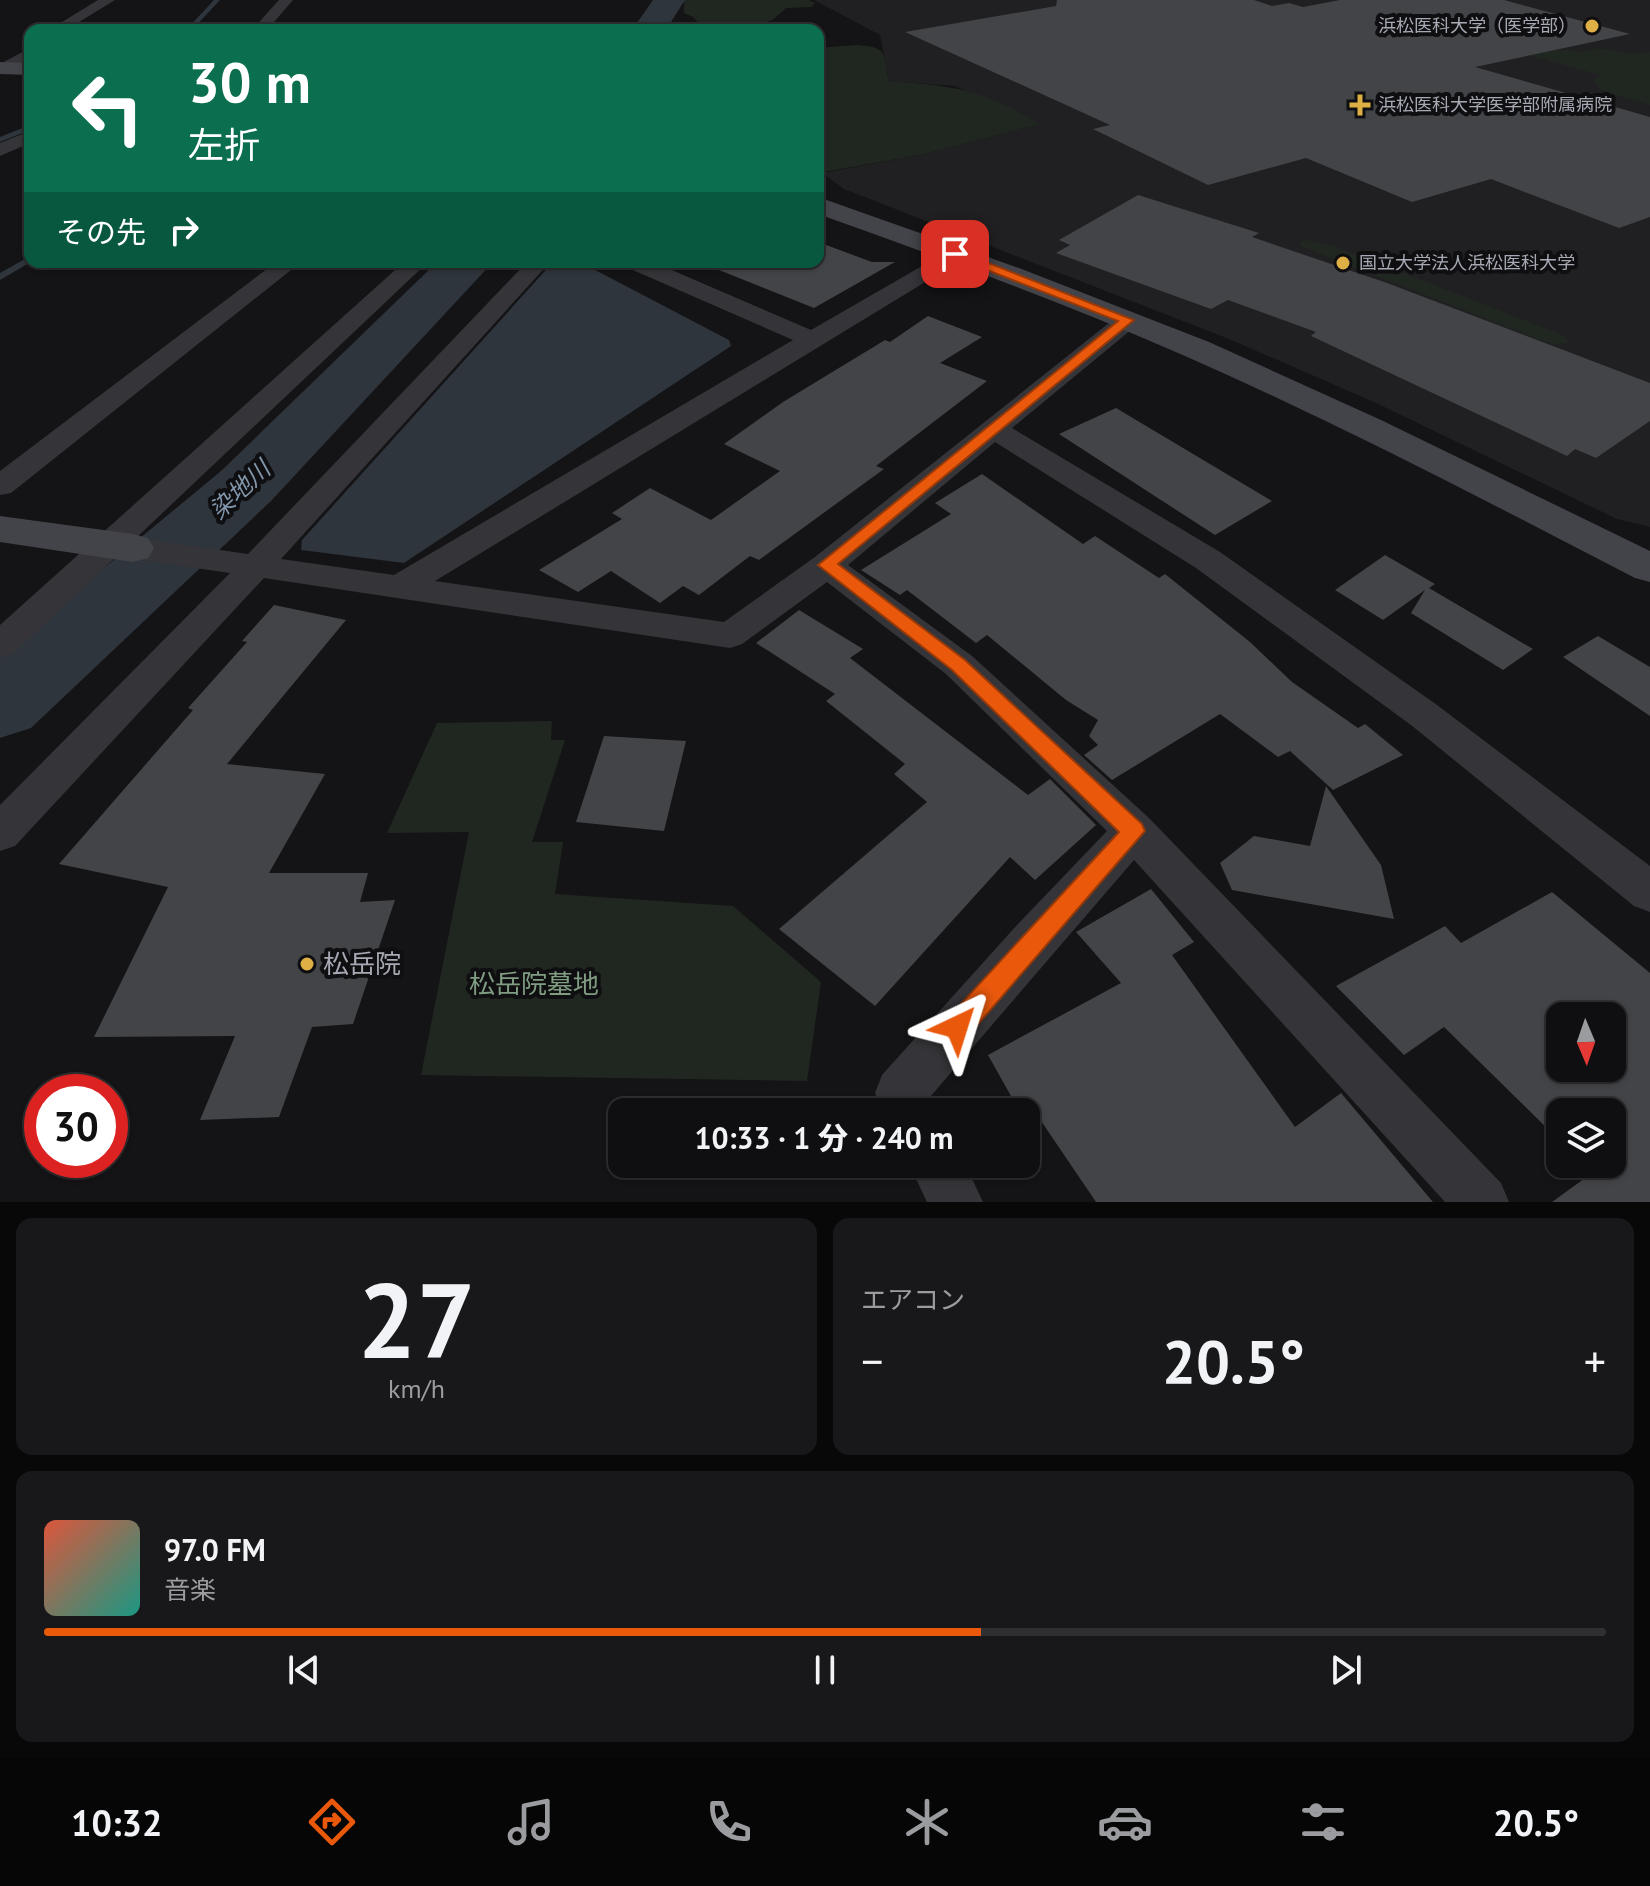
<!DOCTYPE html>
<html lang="ja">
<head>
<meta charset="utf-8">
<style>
	body { margin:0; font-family:"PT Sans","Noto Sans JP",sans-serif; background:#181719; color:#f1f3f6; height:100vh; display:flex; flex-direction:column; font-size:30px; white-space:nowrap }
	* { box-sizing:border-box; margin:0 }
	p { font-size:26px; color:#9b9c9f }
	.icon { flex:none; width:44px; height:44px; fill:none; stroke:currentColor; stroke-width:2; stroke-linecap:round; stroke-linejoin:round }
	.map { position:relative; height:1202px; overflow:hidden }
	.side { display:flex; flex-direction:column; gap:16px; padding:16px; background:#080809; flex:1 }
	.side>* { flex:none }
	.top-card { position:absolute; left:24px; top:24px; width:800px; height:244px; border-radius:16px; box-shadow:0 2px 6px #0004,0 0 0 2px #2f2e30; background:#0b6e4f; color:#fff; overflow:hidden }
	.needle { width:52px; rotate:178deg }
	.fabs { position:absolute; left:1546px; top:1002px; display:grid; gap:16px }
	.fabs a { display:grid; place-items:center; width:80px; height:80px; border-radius:16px; background:#0f0e10; box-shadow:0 2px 6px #0004,0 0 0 2px #2f2e30; font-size:40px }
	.speed { position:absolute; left:24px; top:1074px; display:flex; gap:16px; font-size:40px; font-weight:700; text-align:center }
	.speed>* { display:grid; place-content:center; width:104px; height:104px; border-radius:50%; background:#0f0e10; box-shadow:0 2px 6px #0004,0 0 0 2px #2f2e30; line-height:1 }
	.speed .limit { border:12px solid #d22; background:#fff; color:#111 }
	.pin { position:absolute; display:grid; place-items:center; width:68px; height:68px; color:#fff; margin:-34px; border-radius:16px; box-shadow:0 4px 12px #0006 }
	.me { position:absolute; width:88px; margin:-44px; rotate:41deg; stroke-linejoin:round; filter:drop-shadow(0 0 6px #0008) }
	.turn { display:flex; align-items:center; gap:28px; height:168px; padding:0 32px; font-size:36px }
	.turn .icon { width:104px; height:104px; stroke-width:2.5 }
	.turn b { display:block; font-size:56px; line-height:68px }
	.then { display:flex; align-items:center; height:76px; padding:0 32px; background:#0003; gap:16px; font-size:30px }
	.big { font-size:60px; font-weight:800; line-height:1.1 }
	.side .tile { flex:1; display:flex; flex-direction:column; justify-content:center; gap:12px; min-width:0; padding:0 28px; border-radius:16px; background:#181719 }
	.side .dial { align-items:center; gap:0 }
	.dial b { font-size:104px; line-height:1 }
	.song { display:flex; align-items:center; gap:24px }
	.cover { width:96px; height:96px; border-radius:12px; background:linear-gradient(135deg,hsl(10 70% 55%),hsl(170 70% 35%)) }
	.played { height:8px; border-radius:4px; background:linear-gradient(90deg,#ea580c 60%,#2f2e30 60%) }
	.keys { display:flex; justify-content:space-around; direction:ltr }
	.heat { display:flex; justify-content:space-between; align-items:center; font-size:44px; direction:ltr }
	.side .tiles { flex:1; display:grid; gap:16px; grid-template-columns:1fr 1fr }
	.tile:last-child { grid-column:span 2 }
	.trip { position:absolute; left:608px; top:1098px; width:432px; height:80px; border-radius:16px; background:#0f0e10; box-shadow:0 2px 6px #0004,0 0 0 2px #2f2e30; font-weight:800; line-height:80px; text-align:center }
	.tabs { display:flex; height:128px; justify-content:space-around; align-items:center; background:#060606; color:#9b9c9f }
	.tabs .icon { width:56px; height:56px }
	.tabs .current { color:#ea580c }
	.tabs b { font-size:36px; color:#f1f3f6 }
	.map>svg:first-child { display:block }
	.built { fill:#202022 }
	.green { fill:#202721 }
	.water { fill:#2e353c }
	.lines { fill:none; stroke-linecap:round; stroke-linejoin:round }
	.stream { fill:#2e353c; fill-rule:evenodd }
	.river { fill:#2e353c; fill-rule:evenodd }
	.building { fill:#434448; fill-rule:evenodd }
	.street { fill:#353539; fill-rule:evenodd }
	.secondary { fill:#434449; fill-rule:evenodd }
	.route { fill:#ea580c; stroke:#983908; stroke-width:2 }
	.poi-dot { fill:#ddaf44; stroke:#0f0e10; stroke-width:3 }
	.labels { text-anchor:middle; stroke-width:8; stroke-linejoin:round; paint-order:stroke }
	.far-poi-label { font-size:18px; fill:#a7aab4; stroke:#0f0e10; text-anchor:start }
	.water-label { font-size:24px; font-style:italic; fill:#8196ab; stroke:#0f0e10 }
	.near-poi-label { font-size:26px; fill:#a7aab4; stroke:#0f0e10; text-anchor:start }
	.near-park-label { font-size:26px; fill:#809d83; stroke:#0f0e10 }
</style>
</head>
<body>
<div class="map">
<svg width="1650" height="1202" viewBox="0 0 1650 1202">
	<rect width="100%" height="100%" fill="#141315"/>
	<!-- built -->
	<path class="built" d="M 814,0 L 1650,0 L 1650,527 L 1617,519 L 1376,403 L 1229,339 L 844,189 L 822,173 L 920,155 L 1039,124 L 955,86 L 889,81 L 880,35 Z"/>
	<!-- green -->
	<g class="green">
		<path d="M 684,0 L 809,0 L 815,3 L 812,7 L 786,8 L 773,20 L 756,25 L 705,30 L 693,17 L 684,13 Z"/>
		<path d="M 857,45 C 889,47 883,54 889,81 C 955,86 982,89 1040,124 L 920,155 L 818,173 L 818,48 Z"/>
		<path d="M 1599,48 L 1629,54 L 1650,52 L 1650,105 L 1601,90 L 1593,80 L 1600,75 L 1521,53 L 1549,49 L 1584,52 Z"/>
		<path d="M 1307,240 L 1334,246 L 1565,336 L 1568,343 L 1551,344 L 1300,246 L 1301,242 Z"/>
		<path d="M 552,721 L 551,740 L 565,740 L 532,842 L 563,842 L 555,894 L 733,906 L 821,982 L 807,1081 L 421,1075 L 469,832 L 387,833 L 437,723 Z"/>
	</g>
	<!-- water -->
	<path class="water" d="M 553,262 L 580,262 L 729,340 L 731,346 L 404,563 L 301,550 L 302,540 Z"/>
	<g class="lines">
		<!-- stream -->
		<g class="stream">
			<path d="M 214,0 L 220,0 L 192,30 L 186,30 Z"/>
			<path d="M 30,125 L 30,130 L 0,142 L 0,137 Z"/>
			<path d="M 30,256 L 31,262 L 0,280 L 0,273 Z"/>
		</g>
		<!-- river -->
		<g class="river">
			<path d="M 653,0 L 685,0 L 666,30 L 632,30 Z"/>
			<path d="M 437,262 L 493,262 L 271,501 L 31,728 L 0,738 L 0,654 L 221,471 Z"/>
		</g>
	</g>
	<!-- building -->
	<g class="building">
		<path d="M 1057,0 L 1254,0 L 1272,6 L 1289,3 L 1303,7 L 1340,0 L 1504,0 L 1630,34 L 1475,67 L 1650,117 L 1650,217 L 1619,228 L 1491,179 L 1412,202 L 1306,158 L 1208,185 L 1093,129 L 1110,125 L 905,32 L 1056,6 Z"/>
		<path d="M 1138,195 L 1259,233 L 1252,237 L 1387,283 L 1650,383 L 1650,421 L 1596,458 L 1575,449 L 1567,456 L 1311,336 L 1316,332 L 1228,300 L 1211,309 L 1056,253 L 1070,245 L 1059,240 Z"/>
		<path d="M 818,242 L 872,262 L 895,262 L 814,308 L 704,264 L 818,262 Z"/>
		<path d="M 928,316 L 982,337 L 940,363 L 987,381 L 876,466 L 884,469 L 759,560 L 750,556 L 699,595 L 683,586 L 660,603 L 611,571 L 578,592 L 539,570 L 622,519 L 612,513 L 650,488 L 711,520 L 780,471 L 724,444 L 783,402 L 885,340 L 890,342 Z"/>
		<path d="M 1116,408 L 1272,501 L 1215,535 L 1059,434 Z"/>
		<path d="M 982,474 L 1083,544 L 1095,536 L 1159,578 L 1165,574 L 1250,642 L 1292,682 L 1358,728 L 1365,724 L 1403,755 L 1333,790 L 1290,751 L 1278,757 L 1220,714 L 1112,780 L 1084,755 L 1098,745 L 1089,736 L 1098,720 L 1066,700 L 987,635 L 976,643 L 907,590 L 900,595 L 861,570 L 951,514 L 935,503 Z"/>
		<path d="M 1385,555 L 1435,584 L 1429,588 L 1533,649 L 1503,670 L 1411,613 L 1425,590 L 1383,620 L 1335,590 Z"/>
		<path d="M 274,605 L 346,620 L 227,764 L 325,774 L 269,873 L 368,873 L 360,902 L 395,900 L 353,1024 L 312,1027 L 279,1117 L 200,1120 L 235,1036 L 94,1037 L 168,887 L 59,864 L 193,710 L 188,708 L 247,642 L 242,641 Z"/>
		<path d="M 799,610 L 863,649 L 850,658 L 1028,795 L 1050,779 L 1096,825 L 1035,880 L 1010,857 L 875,1006 L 779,929 L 927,802 L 894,774 L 905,764 L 826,701 L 835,694 L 756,643 Z"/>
		<path d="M 1598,636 L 1650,667 L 1650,716 L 1563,657 Z"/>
		<path d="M 604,736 L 686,741 L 664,831 L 576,822 Z"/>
		<path d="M 1326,786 L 1381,865 L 1394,919 L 1232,890 L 1220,863 L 1254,836 L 1310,846 Z"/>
		<path d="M 1151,889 L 1194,942 L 1172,955 L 1295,1127 L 1341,1093 L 1433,1202 L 1096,1202 L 1037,1115 L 1026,1121 L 1026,1112 L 1020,1112 L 988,1055 L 1121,983 L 1076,932 Z"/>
		<path d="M 1552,892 L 1650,973 L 1650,1202 L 1552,1202 L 1592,1173 L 1583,1164 L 1612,1164 L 1612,1112 L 1560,1112 L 1560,1141 L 1444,1027 L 1404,1055 L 1336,986 L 1445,926 L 1461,943 ZM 1560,1016 L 1612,1016 L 1612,1068 L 1560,1068 Z"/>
	</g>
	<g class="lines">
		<!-- street -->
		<g class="street">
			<path d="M 98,0 L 115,0 L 66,30 L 49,30 Z"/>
			<path d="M 279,0 L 293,0 L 267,30 L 252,30 Z"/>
			<path d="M 421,22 L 678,26 L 688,22 L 702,30 L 416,29 L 414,26 Z"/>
			<path d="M 30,48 L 30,59 L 11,71 L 0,71 L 0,64 Z"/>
			<path d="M 30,131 L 30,143 L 0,156 L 0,143 Z"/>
			<path d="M 955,247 L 963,249 L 966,254 L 963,259 L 435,581 L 724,622 L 815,557 L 1119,315 L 1137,315 L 1140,320 L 1137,325 L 1012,428 L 1220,552 L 1437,705 L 1650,866 L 1650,912 L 1634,906 L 1411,725 L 1196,568 L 995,442 L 848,565 L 972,656 L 1149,818 L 1501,1183 L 1509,1202 L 1445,1202 L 1134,860 L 930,1097 L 936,1112 L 882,1112 L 875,1093 L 882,1075 L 1017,925 L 1107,831 L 946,674 L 827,582 L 742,644 L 730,648 L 264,578 L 15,846 L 0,851 L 0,805 L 230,573 L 133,559 L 120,553 L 13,654 L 0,658 L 0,625 L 404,262 L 428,262 L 136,538 L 248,554 L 527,262 L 550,262 L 281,559 L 394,575 L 793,340 L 626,267 L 623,262 L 653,262 L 811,330 Z"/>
			<path d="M 276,262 L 301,262 L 11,493 L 0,495 L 0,471 Z"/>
			<path d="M 909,1164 L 965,1164 L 983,1202 L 927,1202 Z"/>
		</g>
		<!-- secondary -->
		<g class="secondary">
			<path d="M 0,62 L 30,63 L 30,75 L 0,74 Z"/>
			<path d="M 818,197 L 1019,268 L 1209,342 L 1381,420 L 1650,551 L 1650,582 L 1635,578 C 1486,501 1338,423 1185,356 C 1065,303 941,258 818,214 Z"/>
			<path d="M 0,516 L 133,534 L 148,538 L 154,548 L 148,558 L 133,562 L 0,542 Z"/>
		</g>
	</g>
	<!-- route -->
	<path class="route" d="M 955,250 L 1134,320 L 838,564 L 965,660 L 1142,824 L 1145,831 L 967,1037 L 957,1040 L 948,1037 L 944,1027 L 948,1018 L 1119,832 L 952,670 L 818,565 L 1118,321 L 951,256 L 949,254 Z"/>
	<!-- markers -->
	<g class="poi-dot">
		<circle cx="1592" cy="26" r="8"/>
		<path d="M1356 93h8v8h8v8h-8v8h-8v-8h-8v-8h8z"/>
		<circle cx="1343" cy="263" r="8"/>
		<circle cx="307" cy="964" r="8"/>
	</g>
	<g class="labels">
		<!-- far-poi labels -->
		<g class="far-poi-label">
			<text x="1576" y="32" text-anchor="end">浜松医科大学（医学部）</text>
			<text x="1378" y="111">浜松医科大学医学部附属病院</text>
			<text x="1359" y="269">国立大学法人浜松医科大学</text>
		</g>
		<!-- water labels -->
		<g class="water-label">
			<text transform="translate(240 490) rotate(-43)" y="8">染地川</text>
		</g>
		<!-- near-poi labels -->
		<g class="near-poi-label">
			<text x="323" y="973">松岳院</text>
		</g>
		<!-- near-park labels -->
		<g class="near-park-label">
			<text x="534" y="993">松岳院墓地</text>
		</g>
	</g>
</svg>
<div class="fabs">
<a><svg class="needle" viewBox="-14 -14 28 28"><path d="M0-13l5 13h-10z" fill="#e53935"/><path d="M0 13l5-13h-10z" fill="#9b9c9f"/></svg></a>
<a><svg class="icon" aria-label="layers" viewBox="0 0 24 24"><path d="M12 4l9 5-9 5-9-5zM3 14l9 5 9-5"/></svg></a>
</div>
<div class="speed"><div class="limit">30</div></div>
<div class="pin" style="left:955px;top:254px;background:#d93025"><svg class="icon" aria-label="arrive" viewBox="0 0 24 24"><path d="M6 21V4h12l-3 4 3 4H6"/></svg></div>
<svg class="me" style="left:957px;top:1027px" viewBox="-20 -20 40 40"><path d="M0-17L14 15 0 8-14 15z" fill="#ea580c" stroke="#fff" stroke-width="4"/></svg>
<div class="trip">10:33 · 1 分 · 240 m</div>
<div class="top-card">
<div class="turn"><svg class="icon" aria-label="left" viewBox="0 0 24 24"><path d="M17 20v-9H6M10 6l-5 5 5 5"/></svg><div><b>30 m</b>左折</div></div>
<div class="then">その先<svg class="icon" aria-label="right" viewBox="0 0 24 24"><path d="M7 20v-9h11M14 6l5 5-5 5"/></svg></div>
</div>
</div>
<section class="side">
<div class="tiles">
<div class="tile dial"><b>27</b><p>km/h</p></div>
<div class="tile"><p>エアコン</p>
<div class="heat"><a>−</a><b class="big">20.5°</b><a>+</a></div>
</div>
<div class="tile">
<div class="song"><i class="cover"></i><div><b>97.0 FM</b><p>音楽</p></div></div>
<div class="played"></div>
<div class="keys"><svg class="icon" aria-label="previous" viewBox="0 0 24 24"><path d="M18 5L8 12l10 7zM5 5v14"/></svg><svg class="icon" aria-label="pause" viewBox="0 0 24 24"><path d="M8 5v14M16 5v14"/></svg><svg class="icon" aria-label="next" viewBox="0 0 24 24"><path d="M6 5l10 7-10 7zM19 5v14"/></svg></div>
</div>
</div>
</section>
<nav class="tabs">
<b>10:32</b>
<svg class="icon current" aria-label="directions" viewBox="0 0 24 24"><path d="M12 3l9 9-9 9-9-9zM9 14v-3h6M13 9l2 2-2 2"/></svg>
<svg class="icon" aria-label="music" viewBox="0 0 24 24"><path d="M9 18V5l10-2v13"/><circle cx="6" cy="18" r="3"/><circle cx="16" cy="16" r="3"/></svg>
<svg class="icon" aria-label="phone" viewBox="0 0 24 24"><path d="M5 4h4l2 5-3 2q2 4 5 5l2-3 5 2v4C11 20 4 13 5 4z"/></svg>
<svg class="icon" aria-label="climate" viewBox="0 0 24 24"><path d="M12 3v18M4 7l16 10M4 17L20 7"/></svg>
<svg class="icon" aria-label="car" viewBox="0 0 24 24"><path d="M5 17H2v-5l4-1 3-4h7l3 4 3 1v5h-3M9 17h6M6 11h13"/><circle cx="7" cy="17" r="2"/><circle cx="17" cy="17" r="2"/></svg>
<svg class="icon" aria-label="filters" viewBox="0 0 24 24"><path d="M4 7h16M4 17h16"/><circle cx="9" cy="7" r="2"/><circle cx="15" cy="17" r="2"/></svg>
<b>20.5°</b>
</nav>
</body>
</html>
